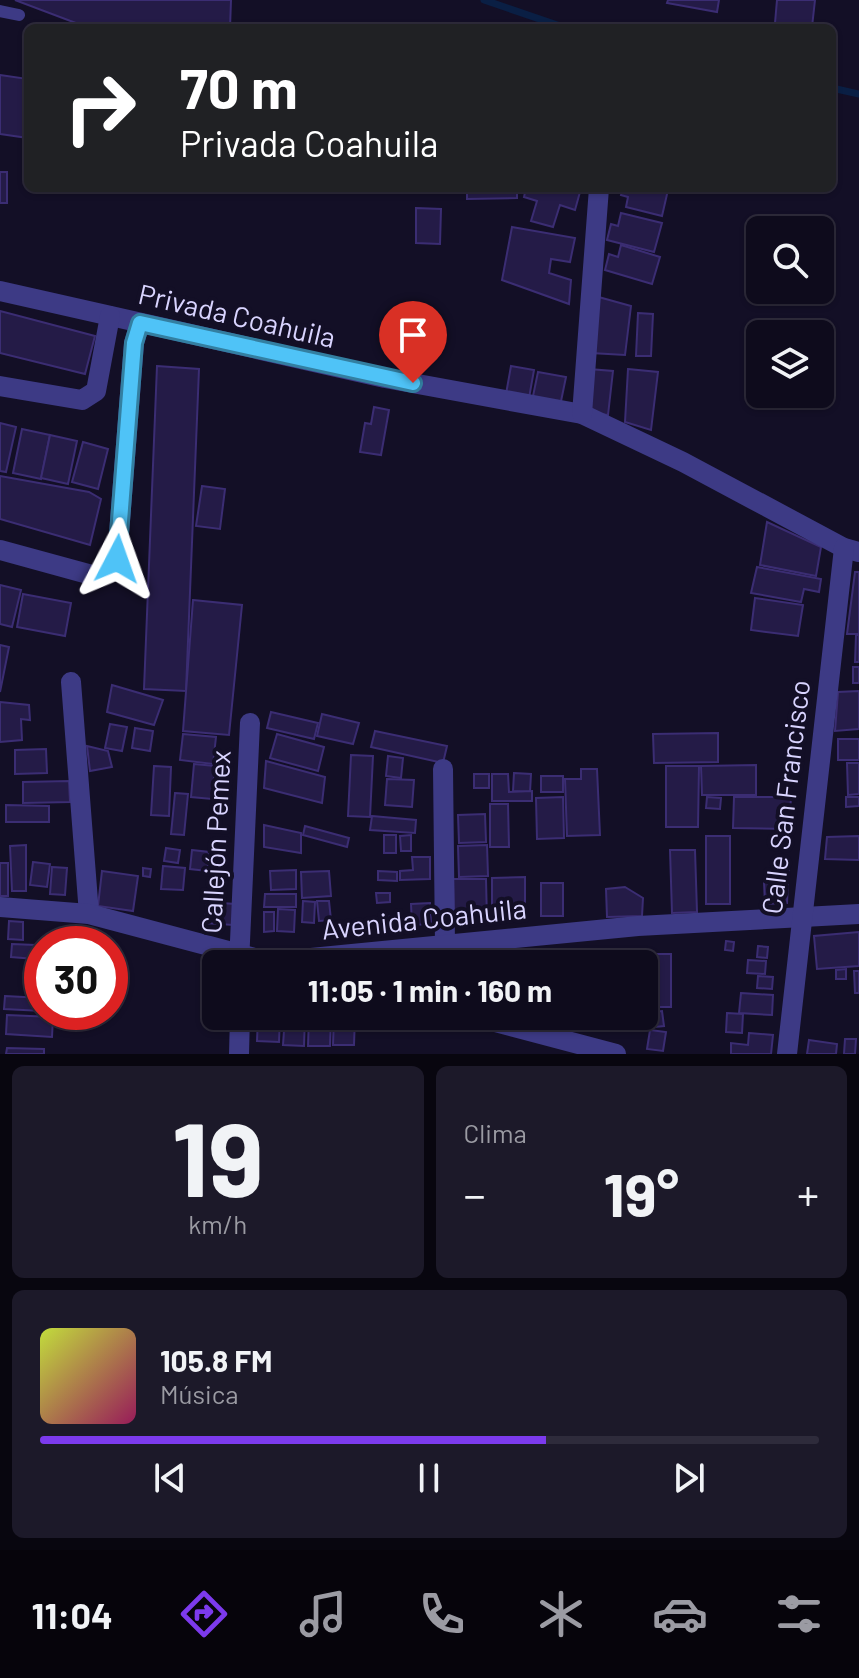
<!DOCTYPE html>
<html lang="es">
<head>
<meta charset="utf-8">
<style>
	body { margin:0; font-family:Barlow,sans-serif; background:#1c1929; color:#f1f3f6; height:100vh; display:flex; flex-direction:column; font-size:30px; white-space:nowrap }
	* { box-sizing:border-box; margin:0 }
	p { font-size:26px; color:#9b9ba3 }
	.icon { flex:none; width:44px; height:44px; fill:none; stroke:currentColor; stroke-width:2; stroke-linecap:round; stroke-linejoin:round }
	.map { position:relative; height:1054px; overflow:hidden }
	.drawer { display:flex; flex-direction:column; gap:12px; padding:12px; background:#08060f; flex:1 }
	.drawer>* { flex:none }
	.guide { position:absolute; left:24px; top:24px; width:812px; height:168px; border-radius:12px; box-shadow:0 2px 6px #0004,0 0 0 2px #2e2b3b; background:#202124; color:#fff; overflow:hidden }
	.fabs { position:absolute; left:746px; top:216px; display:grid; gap:16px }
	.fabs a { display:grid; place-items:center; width:88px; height:88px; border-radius:12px; background:#0e0b1c; box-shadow:0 2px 6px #0004,0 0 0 2px #2e2b3b; font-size:40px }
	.speed { position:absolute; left:24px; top:926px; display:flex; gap:16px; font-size:40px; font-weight:700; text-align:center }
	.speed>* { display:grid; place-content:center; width:104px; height:104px; border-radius:50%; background:#0e0b1c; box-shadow:0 2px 6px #0004,0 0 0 2px #2e2b3b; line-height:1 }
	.speed .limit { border:12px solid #d22; background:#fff; color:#111 }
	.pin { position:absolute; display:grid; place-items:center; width:68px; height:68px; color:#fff; margin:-82px -34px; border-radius:50% 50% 50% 0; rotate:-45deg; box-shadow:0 0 8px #0007 }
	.pin .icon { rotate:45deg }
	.me { position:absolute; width:88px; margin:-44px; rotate:4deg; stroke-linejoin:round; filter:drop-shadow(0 0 6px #0008) }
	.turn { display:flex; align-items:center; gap:28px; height:168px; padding:0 24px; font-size:36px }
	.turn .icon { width:104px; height:104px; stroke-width:2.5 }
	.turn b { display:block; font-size:56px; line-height:68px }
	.big { font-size:60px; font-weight:700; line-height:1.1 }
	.drawer .card { flex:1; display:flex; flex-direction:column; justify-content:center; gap:12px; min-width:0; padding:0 28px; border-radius:12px; background:#1c1929 }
	.drawer .dial { align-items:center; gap:0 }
	.dial b { font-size:104px; line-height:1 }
	.song { display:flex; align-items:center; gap:24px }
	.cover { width:96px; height:96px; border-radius:12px; background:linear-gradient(135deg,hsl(70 70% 55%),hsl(330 70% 35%)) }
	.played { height:8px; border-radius:4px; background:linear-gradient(90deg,#7c3aed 65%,#2e2b3b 65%) }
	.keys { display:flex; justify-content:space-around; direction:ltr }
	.heat { display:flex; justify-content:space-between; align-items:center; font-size:44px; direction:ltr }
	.drawer .tiles { flex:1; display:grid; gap:12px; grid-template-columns:1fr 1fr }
	.card:last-child { grid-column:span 2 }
	.trip { position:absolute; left:202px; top:950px; width:456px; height:80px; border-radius:12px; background:#0e0b1c; box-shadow:0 2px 6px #0004,0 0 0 2px #2e2b3b; font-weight:700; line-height:80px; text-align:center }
	.tab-bar { display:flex; height:128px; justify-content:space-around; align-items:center; background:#06040b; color:#9b9ba3 }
	.tab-bar .icon { width:56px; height:56px }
	.tab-bar .selected { color:#7c3aed }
	.tab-bar b { font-size:36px; color:#f1f3f6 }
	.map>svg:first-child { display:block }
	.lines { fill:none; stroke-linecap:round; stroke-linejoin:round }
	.stream { stroke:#0a1f44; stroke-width:7 }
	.building { fill:#241b47; stroke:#3b2d73; stroke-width:2 }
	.lane { stroke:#3d3a85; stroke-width:12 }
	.street { stroke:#3d3a85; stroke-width:20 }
	.route-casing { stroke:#337fa1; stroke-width:20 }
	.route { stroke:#4fc3f7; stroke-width:14 }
	.labels { text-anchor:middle; stroke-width:8; stroke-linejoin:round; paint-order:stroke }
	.street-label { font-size:28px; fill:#d9d4ff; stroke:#130f26 }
</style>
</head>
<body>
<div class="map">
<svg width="859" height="1054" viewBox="0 0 859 1054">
	<rect width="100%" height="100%" fill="#130f26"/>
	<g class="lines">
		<!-- stream -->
		<g class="stream">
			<path d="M 484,0 L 566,28"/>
			<path d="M 832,88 L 859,94"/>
		</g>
	</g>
	<!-- building -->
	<g class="building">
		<path d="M 15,0 L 231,0 L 230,28 L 89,28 Z"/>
		<path d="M 668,0 L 719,0 L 717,12 L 667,3 Z"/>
		<path d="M 777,0 L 815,0 L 812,27 L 775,23 Z"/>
		<path d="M 0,75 L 28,79 L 28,138 L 0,134 Z"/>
		<rect x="0" y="172" width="7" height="31"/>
		<path d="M 467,188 L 517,188 L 517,198 L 467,199 Z"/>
		<path d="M 526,188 L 568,188 L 580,192 L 575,210 L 560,205 L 553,227 L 531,221 L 537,201 L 524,197 Z"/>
		<path d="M 623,188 L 668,190 L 662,216 L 626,207 L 628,197 L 621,195 Z"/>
		<path d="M 416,208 L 441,209 L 440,244 L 416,243 Z"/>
		<path d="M 621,213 L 662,223 L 654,252 L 607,240 L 611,224 L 618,226 Z"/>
		<path d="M 512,227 L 575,238 L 570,262 L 551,259 L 549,273 L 571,280 L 569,304 L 502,280 Z"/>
		<path d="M 621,245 L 660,257 L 652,284 L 605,270 L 609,254 L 618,257 Z"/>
		<path d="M 595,296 L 631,306 L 625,355 L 591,353 Z"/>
		<path d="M 0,311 L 95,336 L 85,374 L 0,353 Z"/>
		<path d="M 638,313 L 653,314 L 651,356 L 636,356 Z"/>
		<path d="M 157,366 L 199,369 L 186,691 L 144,689 Z"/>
		<path d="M 511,366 L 534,370 L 529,398 L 506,394 Z"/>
		<path d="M 589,369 L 613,371 L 608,415 L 584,412 Z"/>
		<path d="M 628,369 L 658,372 L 651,430 L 625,422 Z"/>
		<path d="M 538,372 L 566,377 L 560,406 L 532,401 Z"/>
		<path d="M 374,407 L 389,410 L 381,455 L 360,452 L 365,423 L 371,424 Z"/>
		<path d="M 0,423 L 16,427 L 6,472 L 0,471 Z"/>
		<path d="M 22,429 L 50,435 L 41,479 L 13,473 Z"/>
		<path d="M 50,435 L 77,441 L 68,484 L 41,478 Z"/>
		<path d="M 83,442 L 108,449 L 98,489 L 72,482 Z"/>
		<path d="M 0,476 L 89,492 L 101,499 L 90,545 L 0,519 Z"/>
		<path d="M 202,486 L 225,489 L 220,529 L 196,526 Z"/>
		<path d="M 767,522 L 821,547 L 816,576 L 760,565 Z"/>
		<path d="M 757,567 L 821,579 L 819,592 L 804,589 L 801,602 L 751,593 Z"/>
		<path d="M 855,572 L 859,572 L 859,634 L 847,634 Z"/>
		<path d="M 0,585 L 21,590 L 12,627 L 0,624 Z"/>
		<path d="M 23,594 L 71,603 L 65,636 L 17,627 Z"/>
		<path d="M 755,598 L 803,605 L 798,636 L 751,630 Z"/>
		<path d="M 193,600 L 242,605 L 229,735 L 183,731 Z"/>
		<path d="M 856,635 L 859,635 L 859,662 L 855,662 Z"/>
		<path d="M 0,645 L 9,647 L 0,692 Z"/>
		<rect x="853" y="667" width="6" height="16"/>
		<path d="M 112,685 L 163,700 L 154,725 L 107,712 Z"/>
		<path d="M 859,691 L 859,729 L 835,731 L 838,692 Z"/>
		<path d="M 0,702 L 29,705 L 30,720 L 21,719 L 22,740 L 0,742 Z"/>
		<path d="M 271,712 L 318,723 L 314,739 L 267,728 Z"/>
		<path d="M 322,714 L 359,723 L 353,744 L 317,736 Z"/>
		<path d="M 110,724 L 127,727 L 122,751 L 105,748 Z"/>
		<path d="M 135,728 L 153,731 L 150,751 L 132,748 Z"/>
		<path d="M 375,731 L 447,746 L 443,763 L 371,747 Z"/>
		<path d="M 718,733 L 718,762 L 654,763 L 653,734 Z"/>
		<path d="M 183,734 L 216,737 L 213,764 L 180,760 Z"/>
		<path d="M 277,734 L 324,747 L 318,771 L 270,758 Z"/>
		<rect x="838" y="739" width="21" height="21"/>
		<path d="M 87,746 L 108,751 L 112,767 L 90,771 Z"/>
		<path d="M 46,749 L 47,773 L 15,774 L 15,750 Z"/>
		<path d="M 351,755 L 373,756 L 370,817 L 348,816 Z"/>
		<path d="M 388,756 L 403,758 L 401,778 L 386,776 Z"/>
		<path d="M 266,761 L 325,777 L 322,803 L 264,788 Z"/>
		<path d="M 847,763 L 859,763 L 859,794 L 848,795 Z"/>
		<path d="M 194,764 L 215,766 L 212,799 L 191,797 Z"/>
		<path d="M 756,765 L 756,795 L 702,795 L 701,766 Z"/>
		<path d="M 154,766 L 171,767 L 169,816 L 151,815 Z"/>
		<path d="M 666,766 L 699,766 L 698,827 L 666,827 Z"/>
		<path d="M 581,769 L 597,769 L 600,835 L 567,836 L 565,779 L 581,779 Z"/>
		<path d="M 514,773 L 531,774 L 530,792 L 513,791 Z"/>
		<rect x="474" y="774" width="15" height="14"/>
		<path d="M 492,774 L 508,774 L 509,792 L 532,791 L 532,801 L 492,801 Z"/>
		<rect x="541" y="776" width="22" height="16"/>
		<path d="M 387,779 L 414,780 L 412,807 L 385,805 Z"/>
		<path d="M 69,781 L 70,802 L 23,803 L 23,782 Z"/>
		<path d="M 216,791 L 226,792 L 225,809 L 217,808 Z"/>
		<path d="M 175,793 L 188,794 L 184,835 L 171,834 Z"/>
		<path d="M 563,797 L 564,838 L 537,839 L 536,798 Z"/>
		<path d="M 707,797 L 721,798 L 720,809 L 706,808 Z"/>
		<path d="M 734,797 L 791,797 L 789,829 L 733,828 Z"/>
		<path d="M 846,797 L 859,797 L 859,806 L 846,807 Z"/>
		<path d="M 490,804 L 508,804 L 509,847 L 490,847 Z"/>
		<path d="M 6,805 L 49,806 L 49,822 L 6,822 Z"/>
		<path d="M 485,814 L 486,842 L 459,843 L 458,815 Z"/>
		<path d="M 372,816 L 416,820 L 415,833 L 370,830 Z"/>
		<path d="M 264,825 L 301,833 L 301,853 L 264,847 Z"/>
		<path d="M 305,826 L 349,838 L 347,847 L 303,835 Z"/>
		<rect x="384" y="835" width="12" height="18"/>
		<path d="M 411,835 L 411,851 L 401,851 L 400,836 Z"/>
		<rect x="706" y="836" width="24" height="68"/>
		<path d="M 859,836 L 859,860 L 825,859 L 827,837 Z"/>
		<path d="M 26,845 L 26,891 L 12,891 L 10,846 Z"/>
		<path d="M 487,845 L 488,876 L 459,877 L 458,846 Z"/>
		<path d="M 166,848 L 180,850 L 178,863 L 164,861 Z"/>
		<path d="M 192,850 L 209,852 L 207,871 L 190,869 Z"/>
		<path d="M 670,850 L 695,850 L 697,912 L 672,913 Z"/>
		<path d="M 412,857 L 430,857 L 430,879 L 400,880 L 400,871 L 413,870 Z"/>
		<path d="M 778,860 L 789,861 L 787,903 L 765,904 L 764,882 L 775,881 Z"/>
		<path d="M 33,862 L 50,864 L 47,887 L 30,885 Z"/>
		<rect x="0" y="863" width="8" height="33"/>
		<path d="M 163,866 L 185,868 L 183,890 L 161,889 Z"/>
		<path d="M 52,867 L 67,868 L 65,895 L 50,894 Z"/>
		<path d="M 143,868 L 151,869 L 150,877 L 143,876 Z"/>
		<path d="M 296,870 L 296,889 L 271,890 L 270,871 Z"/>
		<path d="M 102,871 L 138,876 L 133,911 L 98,906 Z"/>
		<path d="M 329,871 L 331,896 L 302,898 L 301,872 Z"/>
		<path d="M 378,871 L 397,872 L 397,881 L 378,880 Z"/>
		<path d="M 525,877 L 525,906 L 492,906 L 492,878 Z"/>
		<path d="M 453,879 L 486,879 L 487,921 L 454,921 Z"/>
		<rect x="541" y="883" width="22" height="33"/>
		<path d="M 625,887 L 643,898 L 642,916 L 607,917 L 606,889 Z"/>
		<path d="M 376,893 L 390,893 L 390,902 L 377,903 Z"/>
		<path d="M 265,894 L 296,894 L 296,907 L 264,907 Z"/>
		<path d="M 303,901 L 315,902 L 314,923 L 302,922 Z"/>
		<path d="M 317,901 L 329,901 L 331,920 L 319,921 Z"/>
		<path d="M 207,902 L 235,904 L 233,925 L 205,923 Z"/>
		<path d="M 430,903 L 431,924 L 412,925 L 411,904 Z"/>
		<path d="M 510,907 L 510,922 L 493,922 L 492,908 Z"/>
		<path d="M 278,909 L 295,910 L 294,932 L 277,931 Z"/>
		<path d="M 264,912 L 274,912 L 274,931 L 264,932 Z"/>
		<path d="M 398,916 L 398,931 L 384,932 L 383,917 Z"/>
		<path d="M 9,921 L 23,922 L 23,940 L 8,939 Z"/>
		<path d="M 859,932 L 859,966 L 817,969 L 814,936 Z"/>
		<path d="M 726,941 L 734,942 L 733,951 L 725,950 Z"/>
		<path d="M 12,944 L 35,945 L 35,959 L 11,957 Z"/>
		<path d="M 758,946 L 768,947 L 767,958 L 757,957 Z"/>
		<path d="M 573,951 L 594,952 L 594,964 L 573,964 Z"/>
		<path d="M 649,954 L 671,954 L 671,1007 L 644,1007 L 644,965 L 649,965 Z"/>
		<path d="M 610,955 L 611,964 L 599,964 L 598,956 Z"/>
		<path d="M 501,960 L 502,964 L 433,963 Z"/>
		<path d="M 748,960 L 766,961 L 765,974 L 747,973 Z"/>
		<path d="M 846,969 L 846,979 L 836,979 L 836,970 Z"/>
		<path d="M 854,971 L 859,971 L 859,993 L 855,993 Z"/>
		<path d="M 758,976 L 773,977 L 772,989 L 757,988 Z"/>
		<path d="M 741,993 L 773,995 L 772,1015 L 739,1013 Z"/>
		<path d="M 5,996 L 42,998 L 42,1011 L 4,1009 Z"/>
		<path d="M 662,1011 L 664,1026 L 655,1027 L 653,1012 Z"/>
		<path d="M 727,1013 L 743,1014 L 742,1033 L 726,1032 Z"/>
		<path d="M 7,1015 L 53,1017 L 52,1037 L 6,1034 Z"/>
		<path d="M 258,1016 L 280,1016 L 279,1042 L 257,1041 Z"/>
		<path d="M 285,1016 L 305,1016 L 304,1046 L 283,1045 Z"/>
		<path d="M 309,1016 L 331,1016 L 330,1046 L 308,1046 Z"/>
		<path d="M 334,1016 L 355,1016 L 354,1045 L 333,1045 Z"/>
		<path d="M 550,1016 L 550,1025 L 523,1017 L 523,1016 Z"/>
		<rect x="617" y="1016" width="21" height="14"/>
		<path d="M 650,1030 L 666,1032 L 663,1051 L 647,1049 Z"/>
		<path d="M 749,1033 L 773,1035 L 771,1054 L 731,1054 L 731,1043 L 748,1045 Z"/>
		<path d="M 845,1039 L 856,1039 L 855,1054 L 844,1054 Z"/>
		<path d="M 809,1040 L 837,1044 L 836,1054 L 807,1054 Z"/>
		<path d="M 7,1048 L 44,1049 L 44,1054 L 6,1054 Z"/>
	</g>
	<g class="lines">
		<!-- lane -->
		<path class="lane" d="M 0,11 L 19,15"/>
		<!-- street -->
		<g class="street">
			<path d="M 0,291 L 385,378 L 582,414 L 683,462 L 844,548 L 859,552"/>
			<path d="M 0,386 L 82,400 L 96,391 L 110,316"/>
			<path d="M 582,414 L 599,188"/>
			<path d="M 0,550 L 99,577 L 117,559 L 134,343 L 140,323"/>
			<path d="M 71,682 L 89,914"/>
			<path d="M 443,769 L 445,945"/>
			<path d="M 0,907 L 89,914 L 270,962 L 638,926 L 859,914"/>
			<path d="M 239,963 L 250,723"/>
			<path d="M 473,1016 L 616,1054"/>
			<path d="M 239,1054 L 240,1016"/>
			<path d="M 787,1054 L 844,548"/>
		</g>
	</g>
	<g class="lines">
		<!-- route casing -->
		<g class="route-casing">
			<path id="route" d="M 117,559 L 134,343 L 140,323 L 413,383"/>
		</g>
		<!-- route -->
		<use href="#route" class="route"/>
	</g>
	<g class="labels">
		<!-- street labels -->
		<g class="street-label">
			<text transform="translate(237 316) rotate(13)" y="10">Privada Coahuila</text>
			<text transform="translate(786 797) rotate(-83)" y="10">Calle San Francisco</text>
			<text transform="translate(216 842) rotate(-87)" y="10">Callejón Pemex</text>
			<text transform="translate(424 919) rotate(-6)" y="10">Avenida Coahuila</text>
		</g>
	</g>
</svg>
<div class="fabs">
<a><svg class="icon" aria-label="search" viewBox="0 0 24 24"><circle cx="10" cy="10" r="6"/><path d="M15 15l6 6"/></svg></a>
<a><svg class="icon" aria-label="layers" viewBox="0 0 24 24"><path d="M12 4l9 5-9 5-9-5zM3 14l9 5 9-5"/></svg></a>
</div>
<div class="speed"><div class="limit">30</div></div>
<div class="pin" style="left:413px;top:383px;background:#d93025"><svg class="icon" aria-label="arrive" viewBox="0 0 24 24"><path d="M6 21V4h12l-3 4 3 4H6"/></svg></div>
<svg class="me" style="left:117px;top:559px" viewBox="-20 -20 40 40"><path d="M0-17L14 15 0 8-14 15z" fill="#4fc3f7" stroke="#fff" stroke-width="4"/></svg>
<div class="trip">11:05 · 1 min · 160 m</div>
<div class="guide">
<div class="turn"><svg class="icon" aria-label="right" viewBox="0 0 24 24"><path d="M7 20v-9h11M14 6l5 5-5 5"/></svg><div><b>70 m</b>Privada Coahuila</div></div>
</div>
</div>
<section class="drawer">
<div class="tiles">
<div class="card dial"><b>19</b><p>km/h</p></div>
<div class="card"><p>Clima</p>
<div class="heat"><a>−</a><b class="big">19°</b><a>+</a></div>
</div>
<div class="card">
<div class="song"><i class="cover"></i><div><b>105.8 FM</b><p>Música</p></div></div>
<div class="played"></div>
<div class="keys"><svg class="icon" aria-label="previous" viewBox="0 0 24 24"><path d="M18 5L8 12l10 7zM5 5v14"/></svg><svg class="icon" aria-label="pause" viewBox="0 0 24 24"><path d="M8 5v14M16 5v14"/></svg><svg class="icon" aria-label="next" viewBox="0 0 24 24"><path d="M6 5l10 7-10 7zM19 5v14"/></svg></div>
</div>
</div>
</section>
<nav class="tab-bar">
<b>11:04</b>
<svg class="icon selected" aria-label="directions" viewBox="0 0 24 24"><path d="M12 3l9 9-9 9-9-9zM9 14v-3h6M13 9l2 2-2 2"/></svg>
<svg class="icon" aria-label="music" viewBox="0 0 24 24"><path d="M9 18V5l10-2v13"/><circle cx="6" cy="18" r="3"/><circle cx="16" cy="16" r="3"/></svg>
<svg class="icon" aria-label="phone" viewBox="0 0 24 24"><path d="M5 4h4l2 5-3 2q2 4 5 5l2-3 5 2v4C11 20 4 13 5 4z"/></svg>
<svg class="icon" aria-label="climate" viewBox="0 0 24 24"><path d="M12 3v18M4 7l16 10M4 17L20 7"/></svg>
<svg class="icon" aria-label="car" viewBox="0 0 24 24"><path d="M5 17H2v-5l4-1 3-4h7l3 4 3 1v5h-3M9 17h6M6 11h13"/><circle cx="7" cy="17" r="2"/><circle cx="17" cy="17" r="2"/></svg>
<svg class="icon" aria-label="filters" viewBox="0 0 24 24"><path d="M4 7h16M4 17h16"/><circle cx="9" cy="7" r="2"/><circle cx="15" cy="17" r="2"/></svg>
</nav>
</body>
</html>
